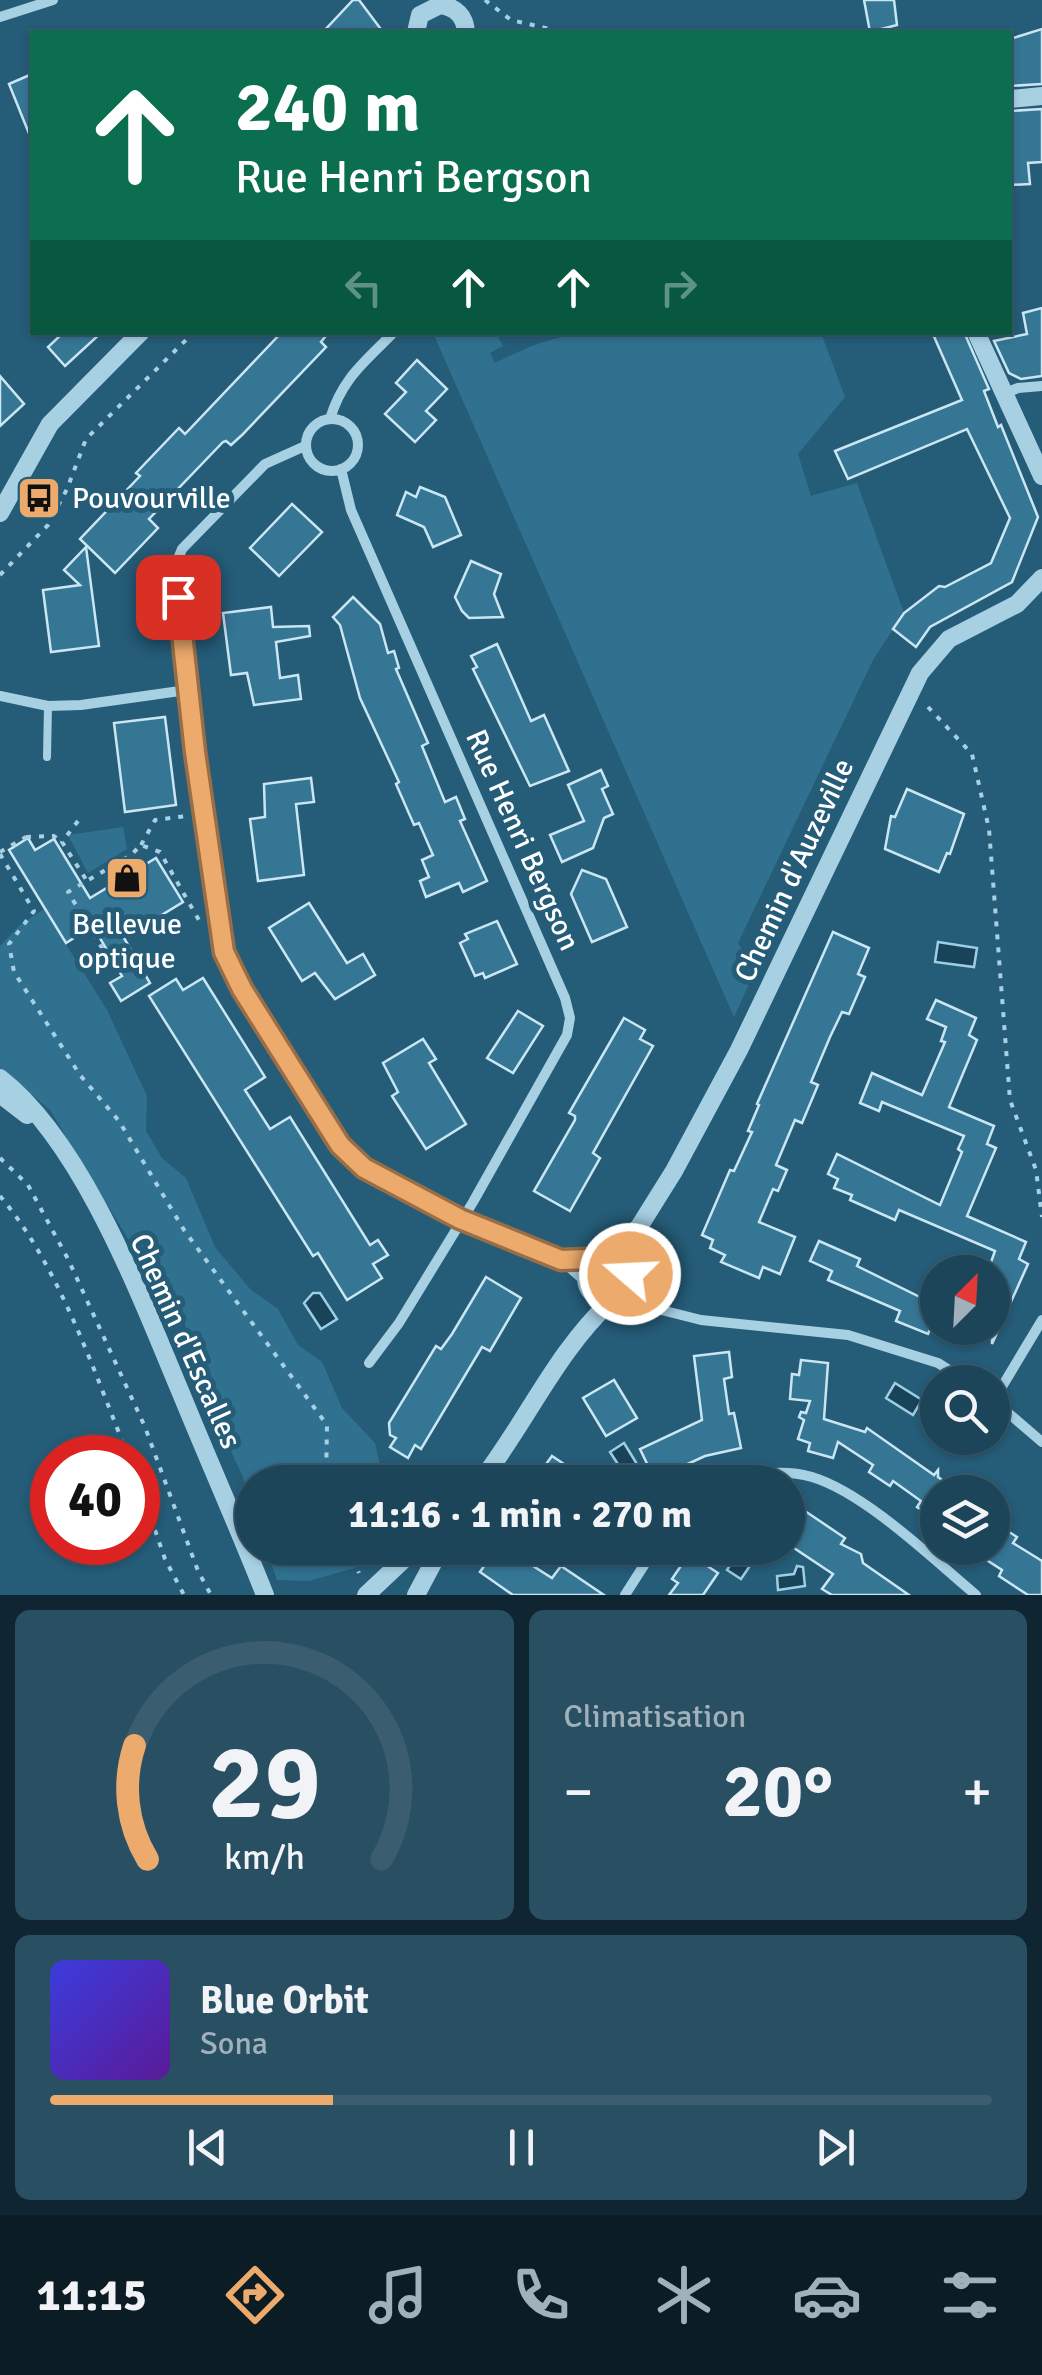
<!DOCTYPE html>
<html lang="fr">
<head>
<meta charset="utf-8">
<style>
	body { margin:0; font-family:Signika,sans-serif; background:#294f63; color:#f1f3f6; height:100vh; display:flex; flex-direction:column; font-size:38px; white-space:nowrap }
	* { box-sizing:border-box; margin:0 }
	p { font-size:32px; color:#a0b1bb }
	.icon { flex:none; width:55px; height:55px; fill:none; stroke:currentColor; stroke-width:2; stroke-linecap:round; stroke-linejoin:round }
	.map { position:relative; height:1595px; overflow:hidden }
	.side { display:flex; flex-direction:column; gap:15px; padding:15px; background:#0f2632; flex:1 }
	.side>* { flex:none }
	.top-card { position:absolute; left:30px; top:30px; width:982px; height:305px; border-radius:0px; box-shadow:0 2px 8px #0004,0 0 0 2px #3a5d70; background:#0b6e4f; color:#fff; overflow:hidden }
	.needle { width:65px; rotate:24deg }
	.buttons { position:absolute; left:920px; top:1255px; display:grid; gap:20px }
	.buttons a { display:grid; place-items:center; width:90px; height:90px; border-radius:50%; background:#1c455a; box-shadow:0 2px 8px #0004,0 0 0 2px #3a5d70; font-size:50px }
	.speed { position:absolute; left:30px; top:1435px; display:flex; gap:20px; font-size:50px; font-weight:700; text-align:center }
	.speed>* { display:grid; place-content:center; width:130px; height:130px; border-radius:50%; background:#1c455a; box-shadow:0 2px 8px #0004,0 0 0 2px #3a5d70; line-height:1 }
	.speed .limit { border:15px solid #d22; background:#fff; color:#111 }
	.pin { position:absolute; display:grid; place-items:center; width:85px; height:85px; color:#fff; margin:-42px; border-radius:20px; box-shadow:0 5px 15px #0006 }
	.me { position:absolute; width:110px; margin:-55px; rotate:289deg; stroke-linejoin:round; filter:drop-shadow(0 0 8px #0008) }
	.turn { display:flex; align-items:center; gap:35px; height:210px; padding:0 40px; font-size:45px }
	.turn .icon { width:130px; height:130px; stroke-width:2.5 }
	.turn b { display:block; font-size:70px; line-height:85px }
	.lanes { display:flex; align-items:center; height:95px; padding:0 40px; background:#0003; justify-content:center; gap:50px; direction:ltr }
	.lanes .off { opacity:.35 }
	.big { font-size:75px; font-weight:700; line-height:1.1 }
	.side .card { flex:1; display:flex; flex-direction:column; justify-content:center; gap:15px; min-width:0; padding:0 35px; border-radius:15px; background:#294f63 }
	.side .dial { align-items:center; gap:0 }
	.dial svg { height:260px; overflow:visible; fill:none; stroke:#3a5d70; stroke-width:7; stroke-linecap:round; text-anchor:middle }
	.dial text { fill:#f1f3f6; stroke:none }
	.song { display:flex; align-items:center; gap:30px }
	.cover { width:120px; height:120px; border-radius:15px; background:linear-gradient(135deg,hsl(240 70% 55%),hsl(270 70% 35%)) }
	.played { height:10px; border-radius:5px; background:linear-gradient(90deg,#ecaa6c 30%,#3a5d70 30%) }
	.keys { display:flex; justify-content:space-around; direction:ltr }
	.heat { display:flex; justify-content:space-between; align-items:center; font-size:55px; direction:ltr }
	.side .tiles { flex:1; display:grid; gap:15px; grid-template-columns:1fr 1fr }
	.card:last-child { grid-column:span 2 }
	.trip { position:absolute; left:235px; top:1465px; width:570px; height:100px; border-radius:50px; background:#1c455a; box-shadow:0 2px 8px #0004,0 0 0 2px #3a5d70; font-weight:700; line-height:100px; text-align:center }
	.tabs { display:flex; height:160px; justify-content:space-around; align-items:center; background:#0b1c24; color:#a0b1bb }
	.tabs .icon { width:70px; height:70px }
	.tabs .on { color:#ecaa6c }
	.tabs b { font-size:45px; color:#f1f3f6 }
	.map>svg:first-child { display:block }
	.green { fill:#307190 }
	.water { fill:#194359; stroke:#9ccee4; stroke-width:2.5 }
	.building { fill:#357695; stroke:#cae6f3; stroke-width:2.5 }
	.lines { fill:none; stroke-linecap:round; stroke-linejoin:round }
	.path { stroke:#a7d0e3; stroke-width:4; stroke-dasharray:5 8; stroke-linecap:butt }
	.service { stroke:#a7d0e3; stroke-width:8 }
	.minor { stroke:#a7d0e3; stroke-width:10 }
	.tertiary { stroke:#a7d0e3; stroke-width:18 }
	.route-casing { stroke:#996e46; stroke-width:25 }
	.route { stroke:#ecaa6c; stroke-width:18 }
	.labels { text-anchor:middle; stroke-width:10; stroke-linejoin:round; paint-order:stroke }
	.poi-label { font-size:30px; fill:#fff; stroke:#255c78; text-anchor:start }
	.street-label { font-size:30px; fill:#fff; stroke:#255c78 }
</style>
</head>
<body>
<div class="map">
<svg width="1042" height="1595" viewBox="0 0 1042 1595">
	<rect width="100%" height="100%" fill="#255c78"/>
	<!-- green -->
	<g class="green">
		<path d="M 605,332 L 821,333 L 845,397 L 798,454 L 811,496 L 857,483 L 904,613 L 873,660 L 738,943 L 755,971 L 734,1017 L 433,333 L 496,333 L 503,346 L 490,353 L 495,363 C 527,347 547,339 581,333 C 591,331 596,335 605,332 Z"/>
		<path d="M 123,827 L 127,849 L 88,873 L 68,835 Z"/>
		<path d="M 44,909 L 107,1010 L 147,1096 L 146,1131 L 162,1158 L 186,1178 L 215,1247 L 251,1290 L 278,1309 L 298,1345 L 322,1362 L 342,1408 L 375,1443 L 382,1474 L 389,1482 L 252,1482 L 252,1506 L 243,1477 L 200,1386 L 179,1301 L 141,1260 L 50,1110 L 0,1068 L 0,946 L 20,925 Z"/>
		<path d="M 266,1548 L 375,1548 L 358,1567 L 309,1581 L 277,1580 Z"/>
	</g>
	<!-- water -->
	<g class="water">
		<path d="M 938,942 L 977,948 L 974,967 L 935,962 Z"/>
		<path d="M 313,1293 L 320,1293 L 337,1319 L 321,1329 L 304,1303 Z"/>
		<path d="M 895,1383 L 922,1400 L 913,1415 L 886,1398 Z"/>
		<path d="M 624,1443 L 640,1469 L 627,1478 L 610,1452 Z"/>
		<path d="M 748,1548 L 758,1554 L 741,1579 L 727,1570 L 740,1550 Z"/>
		<path d="M 797,1566 L 803,1567 L 805,1586 L 778,1590 L 777,1576 L 794,1574 Z"/>
	</g>
	<!-- building -->
	<g class="building">
		<path d="M 353,0 L 359,0 L 383,32 L 323,32 Z"/>
		<path d="M 864,0 L 894,0 L 897,25 L 870,32 Z"/>
		<path d="M 1042,29 L 1042,84 L 1010,86 L 1010,39 Z"/>
		<path d="M 32,74 L 32,141 L 9,84 Z"/>
		<path d="M 1042,109 L 1042,162 L 1028,163 L 1030,184 L 1010,185 L 1010,111 Z"/>
		<path d="M 1042,308 L 1042,376 L 1021,379 L 1009,373 L 994,341 L 1027,334 L 1023,313 Z"/>
		<path d="M 64,332 L 102,332 L 65,366 L 48,347 Z"/>
		<path d="M 282,332 L 329,332 L 321,342 L 326,347 L 242,435 L 231,445 L 226,441 L 223,442 L 149,519 L 158,528 L 115,573 L 80,539 L 140,476 L 136,473 L 179,428 L 185,434 Z"/>
		<path d="M 932,332 L 964,332 L 989,389 L 984,391 L 998,427 L 1001,425 L 1038,517 L 1012,582 L 930,627 L 916,647 L 893,629 L 904,613 L 939,586 L 945,587 L 991,563 L 1010,518 L 967,429 L 848,479 L 835,451 L 962,400 Z"/>
		<path d="M 417,360 L 447,389 L 426,411 L 436,420 L 415,442 L 385,414 L 406,392 L 396,383 Z"/>
		<path d="M 0,376 L 24,404 L 0,426 Z"/>
		<path d="M 420,487 L 445,497 L 461,535 L 433,547 L 424,527 L 397,515 L 406,492 L 416,497 Z"/>
		<path d="M 292,504 L 322,532 L 279,576 L 250,548 Z"/>
		<path d="M 86,547 L 99,646 L 51,652 L 43,590 L 80,585 L 64,570 Z"/>
		<path d="M 471,561 L 501,574 L 494,594 L 503,617 L 469,618 L 462,611 L 455,597 Z"/>
		<path d="M 353,597 L 380,624 L 388,653 L 394,651 L 399,668 L 396,669 L 428,743 L 422,746 L 445,802 L 456,797 L 465,819 L 460,821 L 487,881 L 463,892 L 459,883 L 426,897 L 420,881 L 429,877 L 422,860 L 433,855 L 419,823 L 414,825 L 396,784 L 399,782 L 360,698 L 340,625 L 333,617 Z"/>
		<path d="M 271,607 L 273,627 L 309,626 L 310,636 L 276,642 L 280,678 L 298,675 L 301,699 L 254,705 L 247,673 L 231,675 L 223,613 Z"/>
		<path d="M 497,644 L 531,721 L 544,715 L 569,771 L 530,786 L 473,669 L 477,667 L 471,656 Z"/>
		<path d="M 165,717 L 176,805 L 125,812 L 114,723 Z"/>
		<path d="M 601,770 L 608,786 L 602,789 L 613,814 L 604,818 L 593,848 L 562,862 L 550,835 L 584,821 L 568,785 Z"/>
		<path d="M 311,778 L 314,802 L 296,804 L 304,875 L 258,881 L 250,819 L 265,817 L 264,784 Z"/>
		<path d="M 907,789 L 964,814 L 950,854 L 947,853 L 939,872 L 885,849 L 891,816 L 895,817 Z"/>
		<path d="M 28,838 L 35,850 L 54,839 L 90,898 L 156,858 L 183,902 L 124,938 L 150,983 L 121,1001 L 110,983 L 122,976 L 93,926 L 66,943 L 9,850 Z"/>
		<path d="M 582,870 L 606,879 L 627,927 L 592,942 L 571,894 Z"/>
		<path d="M 309,903 L 347,963 L 363,954 L 375,975 L 335,999 L 315,973 L 302,981 L 269,928 Z"/>
		<path d="M 497,921 L 517,964 L 485,978 L 483,973 L 475,976 L 460,943 L 468,939 L 465,934 Z"/>
		<path d="M 833,932 L 869,948 L 858,974 L 865,977 L 849,1014 L 842,1012 L 830,1037 L 811,1082 L 818,1085 L 802,1123 L 795,1120 L 776,1165 L 787,1170 L 778,1191 L 773,1189 L 759,1222 L 795,1237 L 780,1274 L 763,1267 L 759,1278 L 721,1262 L 725,1255 L 710,1248 L 713,1240 L 702,1235 L 730,1170 L 734,1171 L 752,1132 L 748,1131 L 759,1105 L 757,1104 Z"/>
		<path d="M 203,978 L 265,1077 L 245,1090 L 270,1129 L 290,1117 L 370,1245 L 378,1240 L 388,1255 L 373,1264 L 382,1278 L 347,1300 L 318,1253 L 313,1256 L 149,996 L 176,979 L 183,990 Z"/>
		<path d="M 936,1000 L 976,1018 L 969,1035 L 977,1040 L 949,1107 L 994,1126 L 987,1144 L 996,1148 L 967,1216 L 1026,1242 L 1019,1259 L 1028,1264 L 992,1344 L 992,1266 L 990,1265 L 995,1251 L 899,1210 L 895,1220 L 850,1200 L 852,1195 L 834,1188 L 838,1179 L 828,1174 L 837,1154 L 940,1205 L 962,1152 L 958,1149 L 964,1136 L 882,1102 L 879,1111 L 860,1103 L 872,1073 L 922,1095 L 945,1042 L 941,1041 L 946,1027 L 927,1019 Z"/>
		<path d="M 518,1011 L 543,1026 L 513,1073 L 487,1058 Z"/>
		<path d="M 624,1018 L 645,1030 L 640,1039 L 653,1046 L 593,1153 L 600,1158 L 570,1211 L 534,1191 L 575,1120 L 575,1116 L 569,1113 Z"/>
		<path d="M 423,1039 L 436,1059 L 429,1063 L 466,1124 L 426,1149 L 392,1096 L 398,1092 L 383,1063 Z"/>
		<path d="M 819,1241 L 860,1259 L 857,1266 L 938,1306 L 938,1327 L 932,1325 L 928,1334 L 896,1321 L 900,1311 L 828,1280 L 832,1271 L 810,1261 Z"/>
		<path d="M 486,1277 L 521,1298 L 490,1351 L 482,1347 L 421,1449 L 415,1445 L 408,1458 L 390,1447 L 396,1438 L 390,1435 L 389,1423 L 436,1346 L 441,1349 L 452,1334 Z"/>
		<path d="M 729,1352 L 732,1377 L 724,1379 L 729,1414 L 734,1413 L 741,1448 L 705,1456 L 668,1473 L 665,1467 L 652,1474 L 640,1449 L 702,1420 L 694,1356 Z"/>
		<path d="M 801,1360 L 828,1363 L 824,1419 L 865,1432 L 867,1428 L 934,1475 L 938,1470 L 938,1477 L 960,1492 L 938,1492 L 938,1520 L 917,1507 L 921,1501 L 893,1481 L 890,1486 L 869,1472 L 873,1465 L 838,1442 L 833,1458 L 808,1451 L 810,1443 L 798,1439 L 804,1420 L 799,1417 L 801,1412 L 806,1413 L 810,1401 L 790,1399 L 792,1374 L 799,1375 Z"/>
		<path d="M 614,1380 L 637,1418 L 606,1436 L 583,1398 Z"/>
		<path d="M 552,1456 L 564,1464 L 589,1482 L 533,1482 Z"/>
		<path d="M 802,1509 L 845,1538 L 841,1544 L 861,1554 L 863,1563 L 909,1595 L 832,1595 L 822,1589 L 833,1574 L 788,1544 L 788,1532 Z"/>
		<path d="M 992,1521 L 1017,1537 L 1013,1543 L 1042,1561 L 1042,1595 L 1028,1595 L 999,1576 L 1002,1570 L 968,1548 L 992,1548 Z"/>
		<path d="M 495,1550 L 507,1558 L 511,1552 L 552,1578 L 561,1566 L 604,1595 L 513,1595 L 480,1572 Z"/>
		<path d="M 689,1554 L 718,1573 L 703,1595 L 669,1595 L 678,1583 L 672,1579 Z"/>
	</g>
	<g class="lines">
		<!-- path -->
		<g class="path">
			<path d="M 485,0 L 511,20 L 563,32"/>
			<path d="M 0,575 L 48,525 L 67,489 L 86,439 L 194,332"/>
			<path d="M 928,707 L 972,754 L 989,829 L 1010,1100 L 1036,1170 L 1042,1217"/>
			<path d="M 78,821 L 62,842 L 87,881"/>
			<path d="M 26,837 L 54,836 L 62,842"/>
			<path d="M 141,845 L 155,820 L 187,816"/>
			<path d="M 0,852 L 26,837 L 27,828"/>
			<path d="M 0,854 L 34,911 L 9,944 L 14,972 L 80,1075 L 119,1121 L 184,1230 L 327,1425 L 326,1482"/>
			<path d="M 116,971 L 68,892 L 131,855 L 141,845 L 160,852 L 200,922"/>
			<path d="M 0,1158 L 28,1185 L 68,1259 L 145,1427 L 198,1571 L 211,1595"/>
			<path d="M 0,1196 C 60,1267 94,1372 129,1458"/>
			<path d="M 138,1481 L 165,1559 L 184,1595"/>
			<path d="M 347,1548 L 359,1573"/>
		</g>
		<!-- service -->
		<path class="service" d="M 47,757 L 48,706"/>
		<!-- minor -->
		<g class="minor">
			<path d="M 0,17 L 53,0"/>
			<path d="M 1003,394 L 1018,388 L 1042,386"/>
			<path d="M 330,419 C 342,378 365,362 394,332"/>
			<circle cx="332" cy="445" r="26"/>
			<path d="M 341,469 L 351,510 L 565,998 L 570,1018 L 567,1035 L 473,1202 L 399,1323 L 369,1363"/>
			<path d="M 187,690 L 175,566 L 182,549 L 265,464 L 305,446"/>
			<path d="M 0,696 L 48,706 L 81,705 L 187,690 L 224,952 L 243,989 L 340,1145 L 364,1168 L 460,1219 L 561,1260 L 596,1260"/>
			<path d="M 561,1260 L 586,1282"/>
			<path d="M 630,1274 L 661,1308"/>
			<path d="M 618,1299 L 701,1320 L 848,1335 L 938,1363 L 968,1382"/>
			<path d="M 992,1399 L 1042,1442"/>
			<path d="M 994,1400 L 1042,1320"/>
			<path d="M 728,1482 C 755,1473 784,1469 812,1477 C 865,1493 933,1559 976,1595"/>
			<path d="M 625,1595 L 655,1548"/>
		</g>
		<!-- tertiary -->
		<g class="tertiary">
			<path d="M 416,32 L 420,15 L 440,5 C 456,7 465,16 466,32"/>
			<path d="M 1010,99 L 1042,96"/>
			<path d="M 976,332 L 1042,476"/>
			<path d="M 0,513 L 50,424 L 141,332"/>
			<path d="M 0,1078 C 84,1143 142,1301 183,1398 C 210,1464 239,1529 265,1595"/>
			<path d="M 0,1094 L 27,1115"/>
			<circle cx="608" cy="1278" r="22"/>
			<path d="M 608,1256 L 639,1227 L 674,1171 L 739,1050 L 920,673 L 949,639 L 1017,604 L 1042,578"/>
			<path d="M 480,1482 C 526,1423 556,1352 611,1301"/>
			<path d="M 366,1595 L 416,1548"/>
			<path d="M 416,1595 L 441,1548"/>
		</g>
	</g>
	<g class="lines">
		<!-- route casing -->
		<g class="route-casing">
			<path id="route" d="M 178,597 L 195,752 L 224,952 L 242,989 L 340,1145 L 364,1168 L 460,1219 L 561,1260 L 617,1258 L 630,1274"/>
		</g>
		<!-- route -->
		<use href="#route" class="route"/>
	</g>
	<!-- icons -->
	<defs>
		<g id="bus-square" transform="scale(2.25)"><rect x="-9" y="-9" width="18" height="18" rx="4" fill="#ecaa6c" stroke="#255c78"/><path d="M-5-6H5V4H4V6H2V4H-2V6H-4V4H-5ZM-3.5-4V0h7V-4ZM-3.5 1.2v1.5H-2V1.2ZM2 1.2v1.5H3.5V1.2Z" fill="#111"/></g>
		<g id="shop-square" transform="scale(2.25)"><rect x="-9" y="-9" width="18" height="18" rx="4" fill="#ecaa6c" stroke="#255c78"/><path d="M-5-2.5h2.3a2.7 3.5 0 0 1 5.4 0H5L5.5 6h-11ZM-1.5-2.5h3a1.5 2.3 0 0 0-3 0Z" fill="#111"/></g>
	</defs>
	<g fill-rule="evenodd">
		<use href="#bus-square" x="39" y="498"/>
		<use href="#shop-square" x="127" y="878"/>
	</g>
	<g class="labels">
		<!-- poi labels -->
		<g class="poi-label">
			<text x="72" y="508">Pouvourville</text>
			<text x="127" y="934" text-anchor="middle">Bellevue<tspan x="127" dy="34">optique</tspan></text>
		</g>
		<!-- street labels -->
		<g class="street-label">
			<text transform="translate(523 840) rotate(66)" y="10">Rue Henri Bergson</text>
			<text transform="translate(794 870) rotate(-65)" y="10">Chemin d'Auzeville</text>
			<text transform="translate(186 1341) rotate(66)" y="10">Chemin d'Escalles</text>
		</g>
	</g>
</svg>
<div class="buttons">
<a><svg class="needle" viewBox="-14 -14 28 28"><path d="M0-13l5 13h-10z" fill="#e53935"/><path d="M0 13l5-13h-10z" fill="#a0b1bb"/></svg></a>
<a><svg class="icon" aria-label="search" viewBox="0 0 24 24"><circle cx="10" cy="10" r="6"/><path d="M15 15l6 6"/></svg></a>
<a><svg class="icon" aria-label="layers" viewBox="0 0 24 24"><path d="M12 4l9 5-9 5-9-5zM3 14l9 5 9-5"/></svg></a>
</div>
<div class="speed"><div class="limit">40</div></div>
<div class="pin" style="left:178px;top:597px;background:#d93025"><svg class="icon" aria-label="arrive" viewBox="0 0 24 24"><path d="M6 21V4h12l-3 4 3 4H6"/></svg></div>
<svg class="me" style="left:630px;top:1274px" viewBox="-20 -20 40 40"><circle r="17" fill="#ecaa6c" stroke="#fff" stroke-width="3"/><path d="M0-11L8 9 0 5-8 9z" fill="#fff"/></svg>
<div class="trip">11:16 · 1 min · 270 m</div>
<div class="top-card">
<div class="turn"><svg class="icon" aria-label="ahead" viewBox="0 0 24 24"><path d="M12 20V5M6 11l6-6 6 6"/></svg><div><b>240 m</b>Rue Henri Bergson</div></div>
<div class="lanes"><svg class="icon off" aria-label="left" viewBox="0 0 24 24"><path d="M17 20v-9H6M10 6l-5 5 5 5"/></svg><svg class="icon" aria-label="ahead" viewBox="0 0 24 24"><path d="M12 20V5M6 11l6-6 6 6"/></svg><svg class="icon" aria-label="ahead" viewBox="0 0 24 24"><path d="M12 20V5M6 11l6-6 6 6"/></svg><svg class="icon off" aria-label="right" viewBox="0 0 24 24"><path d="M7 20v-9h11M14 6l5 5-5 5"/></svg></div>
</div>
</div>
<section class="side">
<div class="tiles">
<div class="card dial"><svg viewBox="0 0 100 80">
<path d="M14 69A42 42 0 1 1 86 69"/>
<path d="M14 69A42 42 0 0 1 10 34" stroke="#ecaa6c"/>
<text x="50" y="56" font-size="32" font-weight="700">29</text>
<text x="50" y="72" font-size="11">km/h</text>
</svg></div>
<div class="card"><p>Climatisation</p>
<div class="heat"><a>−</a><b class="big">20°</b><a>+</a></div>
</div>
<div class="card">
<div class="song"><i class="cover"></i><div><b>Blue Orbit</b><p>Sona</p></div></div>
<div class="played"></div>
<div class="keys"><svg class="icon" aria-label="previous" viewBox="0 0 24 24"><path d="M18 5L8 12l10 7zM5 5v14"/></svg><svg class="icon" aria-label="pause" viewBox="0 0 24 24"><path d="M8 5v14M16 5v14"/></svg><svg class="icon" aria-label="next" viewBox="0 0 24 24"><path d="M6 5l10 7-10 7zM19 5v14"/></svg></div>
</div>
</div>
</section>
<nav class="tabs">
<b>11:15</b>
<svg class="icon on" aria-label="directions" viewBox="0 0 24 24"><path d="M12 3l9 9-9 9-9-9zM9 14v-3h6M13 9l2 2-2 2"/></svg>
<svg class="icon" aria-label="music" viewBox="0 0 24 24"><path d="M9 18V5l10-2v13"/><circle cx="6" cy="18" r="3"/><circle cx="16" cy="16" r="3"/></svg>
<svg class="icon" aria-label="phone" viewBox="0 0 24 24"><path d="M5 4h4l2 5-3 2q2 4 5 5l2-3 5 2v4C11 20 4 13 5 4z"/></svg>
<svg class="icon" aria-label="climate" viewBox="0 0 24 24"><path d="M12 3v18M4 7l16 10M4 17L20 7"/></svg>
<svg class="icon" aria-label="car" viewBox="0 0 24 24"><path d="M5 17H2v-5l4-1 3-4h7l3 4 3 1v5h-3M9 17h6M6 11h13"/><circle cx="7" cy="17" r="2"/><circle cx="17" cy="17" r="2"/></svg>
<svg class="icon" aria-label="filters" viewBox="0 0 24 24"><path d="M4 7h16M4 17h16"/><circle cx="9" cy="7" r="2"/><circle cx="15" cy="17" r="2"/></svg>
</nav>
</body>
</html>
